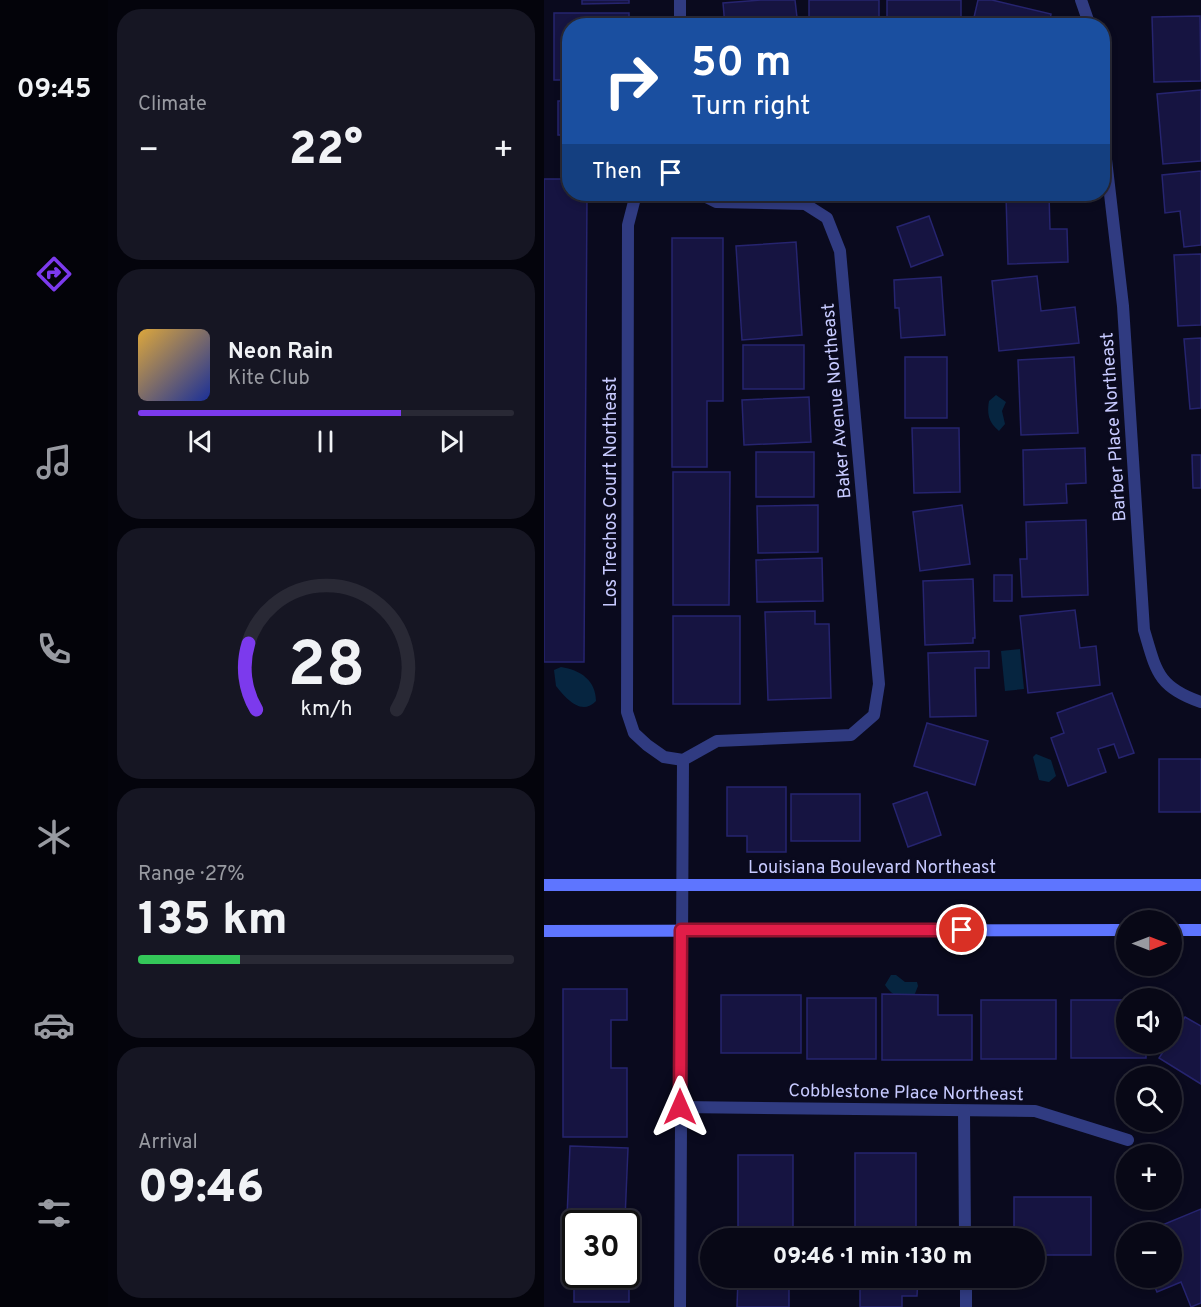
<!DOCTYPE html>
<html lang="en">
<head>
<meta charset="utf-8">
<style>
	body { margin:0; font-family:Overpass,sans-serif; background:#161623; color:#f1f3f6; height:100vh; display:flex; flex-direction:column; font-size:22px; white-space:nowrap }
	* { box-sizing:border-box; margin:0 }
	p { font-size:20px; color:#989aa1 }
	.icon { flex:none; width:33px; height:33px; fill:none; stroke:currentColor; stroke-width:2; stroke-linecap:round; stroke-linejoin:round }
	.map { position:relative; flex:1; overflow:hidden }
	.details { display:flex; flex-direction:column; gap:9px; padding:9px; background:#04040c; width:436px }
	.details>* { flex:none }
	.banner { position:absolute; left:18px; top:18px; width:548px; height:183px; border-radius:24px; box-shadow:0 3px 9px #0003,0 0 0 2px #292935; background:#1a4fa0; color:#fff; overflow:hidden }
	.needle { width:39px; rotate:90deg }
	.fabs { position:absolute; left:572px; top:910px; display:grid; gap:12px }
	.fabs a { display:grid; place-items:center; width:66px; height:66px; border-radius:50%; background:#080816; box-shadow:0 3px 9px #0003,0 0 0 2px #292935; font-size:30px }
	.speed { position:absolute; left:18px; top:1210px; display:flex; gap:12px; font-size:30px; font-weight:700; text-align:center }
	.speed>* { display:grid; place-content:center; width:78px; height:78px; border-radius:50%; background:#080816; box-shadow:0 3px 9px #0003,0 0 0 2px #292935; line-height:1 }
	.speed .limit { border:3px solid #111; border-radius:9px; background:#fff; color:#111 }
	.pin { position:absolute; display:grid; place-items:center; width:51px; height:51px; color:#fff; margin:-26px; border:3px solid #fff; border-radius:50%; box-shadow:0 2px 6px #0007 }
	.me { position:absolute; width:66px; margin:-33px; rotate:0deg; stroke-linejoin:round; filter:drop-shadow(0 0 4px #0008) }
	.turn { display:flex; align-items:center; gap:21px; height:126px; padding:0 30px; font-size:27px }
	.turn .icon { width:78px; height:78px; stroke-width:2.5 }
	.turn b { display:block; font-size:42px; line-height:51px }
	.then { display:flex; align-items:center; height:57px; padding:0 30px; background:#0003; gap:12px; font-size:22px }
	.big { font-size:45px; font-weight:800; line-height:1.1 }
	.details .widget { flex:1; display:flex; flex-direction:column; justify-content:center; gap:9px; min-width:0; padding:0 21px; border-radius:24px; background:#161623 }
	.details .dial { align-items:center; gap:0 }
	.dial svg { height:156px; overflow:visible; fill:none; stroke:#292935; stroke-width:7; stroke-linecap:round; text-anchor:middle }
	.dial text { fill:#f1f3f6; stroke:none }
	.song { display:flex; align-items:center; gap:18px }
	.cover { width:72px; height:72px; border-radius:9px; background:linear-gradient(135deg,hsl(40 70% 55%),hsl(230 70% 35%)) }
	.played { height:6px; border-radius:3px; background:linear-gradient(90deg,#7c3aed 70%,#292935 70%) }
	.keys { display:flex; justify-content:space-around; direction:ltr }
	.heat { display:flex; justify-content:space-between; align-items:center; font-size:33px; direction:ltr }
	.charge { height:9px; border-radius:4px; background:linear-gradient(90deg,#34c759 27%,#292935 0) }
	.trip { position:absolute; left:156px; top:1228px; width:345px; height:60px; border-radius:30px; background:#080816; box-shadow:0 3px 9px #0003,0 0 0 2px #292935; font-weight:800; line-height:60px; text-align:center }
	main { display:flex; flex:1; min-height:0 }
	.tabs { display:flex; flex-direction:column; width:108px; justify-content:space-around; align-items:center; background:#030309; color:#989aa1 }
	.tabs .icon { width:42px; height:42px }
	.tabs .selected { color:#7c3aed }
	.tabs b { font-size:27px; color:#f1f3f6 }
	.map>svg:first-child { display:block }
	.water { fill:#062540 }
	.building { fill:#161441; stroke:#26246f; stroke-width:1.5 }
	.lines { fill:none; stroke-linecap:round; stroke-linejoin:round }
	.street { stroke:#303b81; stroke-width:12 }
	.secondary { stroke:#5e75ff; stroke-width:12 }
	.route-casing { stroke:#92132f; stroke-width:15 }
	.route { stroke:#e11d48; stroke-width:10 }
	.labels { text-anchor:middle; stroke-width:5; stroke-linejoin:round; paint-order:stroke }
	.street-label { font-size:18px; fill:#c7caff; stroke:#0a0a1e }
</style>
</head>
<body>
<main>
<nav class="tabs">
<b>09:45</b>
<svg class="icon selected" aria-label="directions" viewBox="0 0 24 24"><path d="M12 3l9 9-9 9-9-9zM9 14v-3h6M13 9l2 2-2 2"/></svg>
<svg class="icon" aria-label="music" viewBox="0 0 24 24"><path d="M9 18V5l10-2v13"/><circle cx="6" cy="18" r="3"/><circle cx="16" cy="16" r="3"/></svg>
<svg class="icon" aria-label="phone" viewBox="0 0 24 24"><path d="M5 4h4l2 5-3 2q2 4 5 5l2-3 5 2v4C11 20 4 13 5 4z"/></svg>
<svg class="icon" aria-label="climate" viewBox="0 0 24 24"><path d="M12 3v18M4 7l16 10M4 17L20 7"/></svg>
<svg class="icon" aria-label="car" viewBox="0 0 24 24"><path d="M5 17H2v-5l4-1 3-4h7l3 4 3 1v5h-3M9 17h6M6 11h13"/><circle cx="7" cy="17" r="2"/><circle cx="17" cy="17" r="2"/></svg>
<svg class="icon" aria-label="filters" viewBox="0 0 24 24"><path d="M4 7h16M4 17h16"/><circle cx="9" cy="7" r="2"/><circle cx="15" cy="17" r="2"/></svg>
</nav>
<section class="details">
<div class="widget"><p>Climate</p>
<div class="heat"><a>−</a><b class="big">22°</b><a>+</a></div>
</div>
<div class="widget">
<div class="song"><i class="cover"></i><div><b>Neon Rain</b><p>Kite Club</p></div></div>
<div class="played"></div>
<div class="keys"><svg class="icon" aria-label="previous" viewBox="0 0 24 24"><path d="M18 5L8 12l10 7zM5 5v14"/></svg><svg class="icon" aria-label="pause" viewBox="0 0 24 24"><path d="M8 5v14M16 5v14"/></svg><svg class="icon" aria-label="next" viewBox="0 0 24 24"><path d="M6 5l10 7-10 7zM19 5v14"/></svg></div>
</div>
<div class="widget dial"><svg viewBox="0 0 100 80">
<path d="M14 69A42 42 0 1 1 86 69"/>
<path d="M14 69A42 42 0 0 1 10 35" stroke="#7c3aed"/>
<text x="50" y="56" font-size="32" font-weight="700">28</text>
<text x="50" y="72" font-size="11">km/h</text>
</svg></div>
<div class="widget"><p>Range · 27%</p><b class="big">135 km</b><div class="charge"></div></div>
<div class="widget"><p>Arrival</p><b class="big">09:46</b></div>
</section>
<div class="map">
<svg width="657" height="1307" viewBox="0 0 657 1307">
	<rect width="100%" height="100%" fill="#0a0a1e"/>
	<!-- water -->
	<g class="water">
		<path d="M 452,395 L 462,402 L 458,411 L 461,424 L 455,431 C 444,422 443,413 445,401 Z"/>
		<path d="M 476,649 L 480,689 L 461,691 L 457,651 Z"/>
		<path d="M 17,667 C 37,670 52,681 52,701 C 37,717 21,697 12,686 L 10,670 Z"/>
		<path d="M 492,754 L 507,760 L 512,776 L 505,782 L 495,780 L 489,757 Z"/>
		<path d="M 347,975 L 352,975 L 361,982 L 373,982 L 374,986 L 370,996 C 355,997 350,998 341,985 Z"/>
	</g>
	<!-- building -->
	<g class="building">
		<path d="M 38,0 L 85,0 L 85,3 L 38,4 Z"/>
		<path d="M 217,0 L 251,0 L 254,26 L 181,26 L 179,3 Z"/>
		<rect x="265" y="0" width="70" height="26"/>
		<rect x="343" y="0" width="74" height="26"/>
		<path d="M 434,0 L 448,0 L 507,14 L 505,26 L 428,26 Z"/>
		<path d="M 10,13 L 85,13 L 85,26 L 26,26 L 26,80 L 10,80 Z"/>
		<path d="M 656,16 L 657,81 L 610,82 L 608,17 Z"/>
		<path d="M 657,90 L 657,161 L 619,164 L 613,94 Z"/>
		<rect x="14" y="101" width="12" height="34"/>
		<path d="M 657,171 L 657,245 L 640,247 L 636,211 L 621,213 L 618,175 Z"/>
		<path d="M 0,179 L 26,179 L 26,194 L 43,194 L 40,662 L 0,662 Z"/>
		<path d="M 505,195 L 506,229 L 523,229 L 524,262 L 464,264 L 462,196 Z"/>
		<path d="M 385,216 L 399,255 L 367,267 L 353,227 Z"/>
		<path d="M 128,238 L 179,238 L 179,401 L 163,401 L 163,467 L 128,467 Z"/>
		<path d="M 252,242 L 258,335 L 198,340 L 192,246 Z"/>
		<path d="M 657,254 L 657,325 L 634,326 L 630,255 Z"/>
		<path d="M 493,276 L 497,311 L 531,307 L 535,343 L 455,351 L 448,281 Z"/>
		<path d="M 397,277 L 401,335 L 357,338 L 355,308 L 351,308 L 350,280 Z"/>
		<path d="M 657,338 L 657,408 L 646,409 L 640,339 Z"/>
		<rect x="199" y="345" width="61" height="44"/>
		<rect x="361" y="357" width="42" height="61"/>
		<path d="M 530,357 L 534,433 L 477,435 L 474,360 Z"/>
		<path d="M 265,397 L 267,442 L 200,445 L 198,400 Z"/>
		<path d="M 368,428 L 415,428 L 416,492 L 370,493 Z"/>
		<path d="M 541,448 L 542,483 L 522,484 L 523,503 L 480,505 L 479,450 Z"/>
		<rect x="212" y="452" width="58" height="45"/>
		<path d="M 648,455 L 657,455 L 657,488 L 649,488 Z"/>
		<path d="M 129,472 L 186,472 L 185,605 L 129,605 Z"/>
		<path d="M 274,505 L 274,552 L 214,553 L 213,506 Z"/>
		<path d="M 418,505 L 426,564 L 376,571 L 369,512 Z"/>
		<path d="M 542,520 L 544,595 L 478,597 L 476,559 L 483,559 L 482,522 Z"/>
		<path d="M 278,558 L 279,601 L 213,602 L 212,560 Z"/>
		<rect x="450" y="575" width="18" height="26"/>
		<path d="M 429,579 L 431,638 L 429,638 L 429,643 L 381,645 L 379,581 Z"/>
		<path d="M 531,610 L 536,648 L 552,646 L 556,685 L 484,693 L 476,616 Z"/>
		<path d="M 271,611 L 271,624 L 285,624 L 287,698 L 224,700 L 221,612 Z"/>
		<rect x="129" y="616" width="67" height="88"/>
		<path d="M 445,651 L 445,668 L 431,668 L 432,716 L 386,717 L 384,653 Z"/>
		<path d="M 568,693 L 590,753 L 575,758 L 570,744 L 554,749 L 562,772 L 524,786 L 507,738 L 520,733 L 513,713 Z"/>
		<path d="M 383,723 L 444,741 L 431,785 L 370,766 Z"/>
		<rect x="615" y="759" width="42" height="53"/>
		<path d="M 183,787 L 242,787 L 242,852 L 203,852 L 203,836 L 183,836 Z"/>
		<path d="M 383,792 L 397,835 L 364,847 L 349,804 Z"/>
		<rect x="247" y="794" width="69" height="47"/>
		<path d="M 19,989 L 83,989 L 83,1020 L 67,1020 L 67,1068 L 83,1068 L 83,1137 L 19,1137 Z"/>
		<path d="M 338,994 L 394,995 L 394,1015 L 428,1015 L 428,1060 L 338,1060 Z"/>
		<rect x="177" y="995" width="80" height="58"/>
		<rect x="263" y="998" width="69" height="61"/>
		<rect x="437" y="1000" width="75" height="59"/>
		<path d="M 527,1000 L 582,1000 L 582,1044 L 602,1044 L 602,1058 L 527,1058 Z"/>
		<path d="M 641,1017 L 657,1026 L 657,1084 L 615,1058 L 624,1044 L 627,1044 L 627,1039 Z"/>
		<path d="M 26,1146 L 84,1148 L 81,1219 L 23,1217 Z"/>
		<rect x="311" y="1153" width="61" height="76"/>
		<rect x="194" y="1155" width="55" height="74"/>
		<path d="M 470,1197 L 547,1197 L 547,1255 L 490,1255 L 490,1239 L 470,1239 Z"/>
		<path d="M 657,1209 L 657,1303 L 647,1307 L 637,1282 L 613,1292 L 607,1278 L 627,1278 L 627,1233 L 599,1233 Z"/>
		<path d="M 30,1227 L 32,1275 L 82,1275 L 82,1227 L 85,1227 L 85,1302 L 30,1302 Z"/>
		<path d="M 194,1278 L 245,1278 L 245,1307 L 193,1307 Z"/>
		<path d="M 316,1278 L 374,1278 L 373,1296 L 358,1296 L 358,1307 L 316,1307 Z"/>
	</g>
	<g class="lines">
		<!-- street -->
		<g class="street">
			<path d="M 537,0 L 546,26"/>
			<path d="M 136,26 L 136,0"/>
			<path d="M 558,125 L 579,306 L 600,630 C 612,670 613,687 657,702"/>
			<path d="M 92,194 L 84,225 L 83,712 L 90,733 L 103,745 L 120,757 L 139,760 L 173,741 L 307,735 L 330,715 L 335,684 L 296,251 L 283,218 L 261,204 L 172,202 L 156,194"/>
			<path d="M 136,1107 L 491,1111 L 584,1140"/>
			<path d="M 420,1111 L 421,1239"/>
			<path d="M 422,1278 L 422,1307"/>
			<path d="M 136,1307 L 139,760"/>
		</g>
		<!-- secondary -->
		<g class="secondary">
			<path d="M 0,885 L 657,885"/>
			<path d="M 627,930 L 657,930"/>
			<path d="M 0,931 L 582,930"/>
		</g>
	</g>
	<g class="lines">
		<!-- route casing -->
		<g class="route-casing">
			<path id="route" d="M 136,1107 L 137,930 L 418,930"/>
		</g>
		<!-- route -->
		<use href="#route" class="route"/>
	</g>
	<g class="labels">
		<!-- street labels -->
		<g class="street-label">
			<text transform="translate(292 401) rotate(-95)" y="6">Baker Avenue Northeast</text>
			<text transform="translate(569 427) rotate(-94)" y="6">Barber Place Northeast</text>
			<text transform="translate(66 492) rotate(-90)" y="6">Los Trechos Court Northeast</text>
			<text x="328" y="873">Louisiana Boulevard Northeast</text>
			<text transform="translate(362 1092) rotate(1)" y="6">Cobblestone Place Northeast</text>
		</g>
	</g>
</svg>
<div class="fabs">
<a><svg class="needle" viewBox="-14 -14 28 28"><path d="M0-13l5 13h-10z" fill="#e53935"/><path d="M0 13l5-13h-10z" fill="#989aa1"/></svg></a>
<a><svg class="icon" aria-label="sound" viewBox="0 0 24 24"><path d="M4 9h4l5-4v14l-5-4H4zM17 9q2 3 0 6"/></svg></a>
<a><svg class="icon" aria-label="search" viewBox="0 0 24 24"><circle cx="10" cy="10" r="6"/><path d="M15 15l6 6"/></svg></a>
<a>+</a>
<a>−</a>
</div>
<div class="speed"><div class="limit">30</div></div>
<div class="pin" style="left:418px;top:930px;background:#d93025"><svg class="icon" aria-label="arrive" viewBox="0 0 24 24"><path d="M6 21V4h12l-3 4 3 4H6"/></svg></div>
<svg class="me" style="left:136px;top:1107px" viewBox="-20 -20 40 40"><path d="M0-17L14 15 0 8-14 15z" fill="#e11d48" stroke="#fff" stroke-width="4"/></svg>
<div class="trip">09:46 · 1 min · 130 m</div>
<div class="banner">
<div class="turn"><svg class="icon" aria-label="right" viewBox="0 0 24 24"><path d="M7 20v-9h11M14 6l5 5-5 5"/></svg><div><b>50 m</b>Turn right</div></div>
<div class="then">Then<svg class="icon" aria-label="arrive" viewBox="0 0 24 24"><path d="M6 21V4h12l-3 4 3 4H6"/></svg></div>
</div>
</div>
</main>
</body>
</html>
